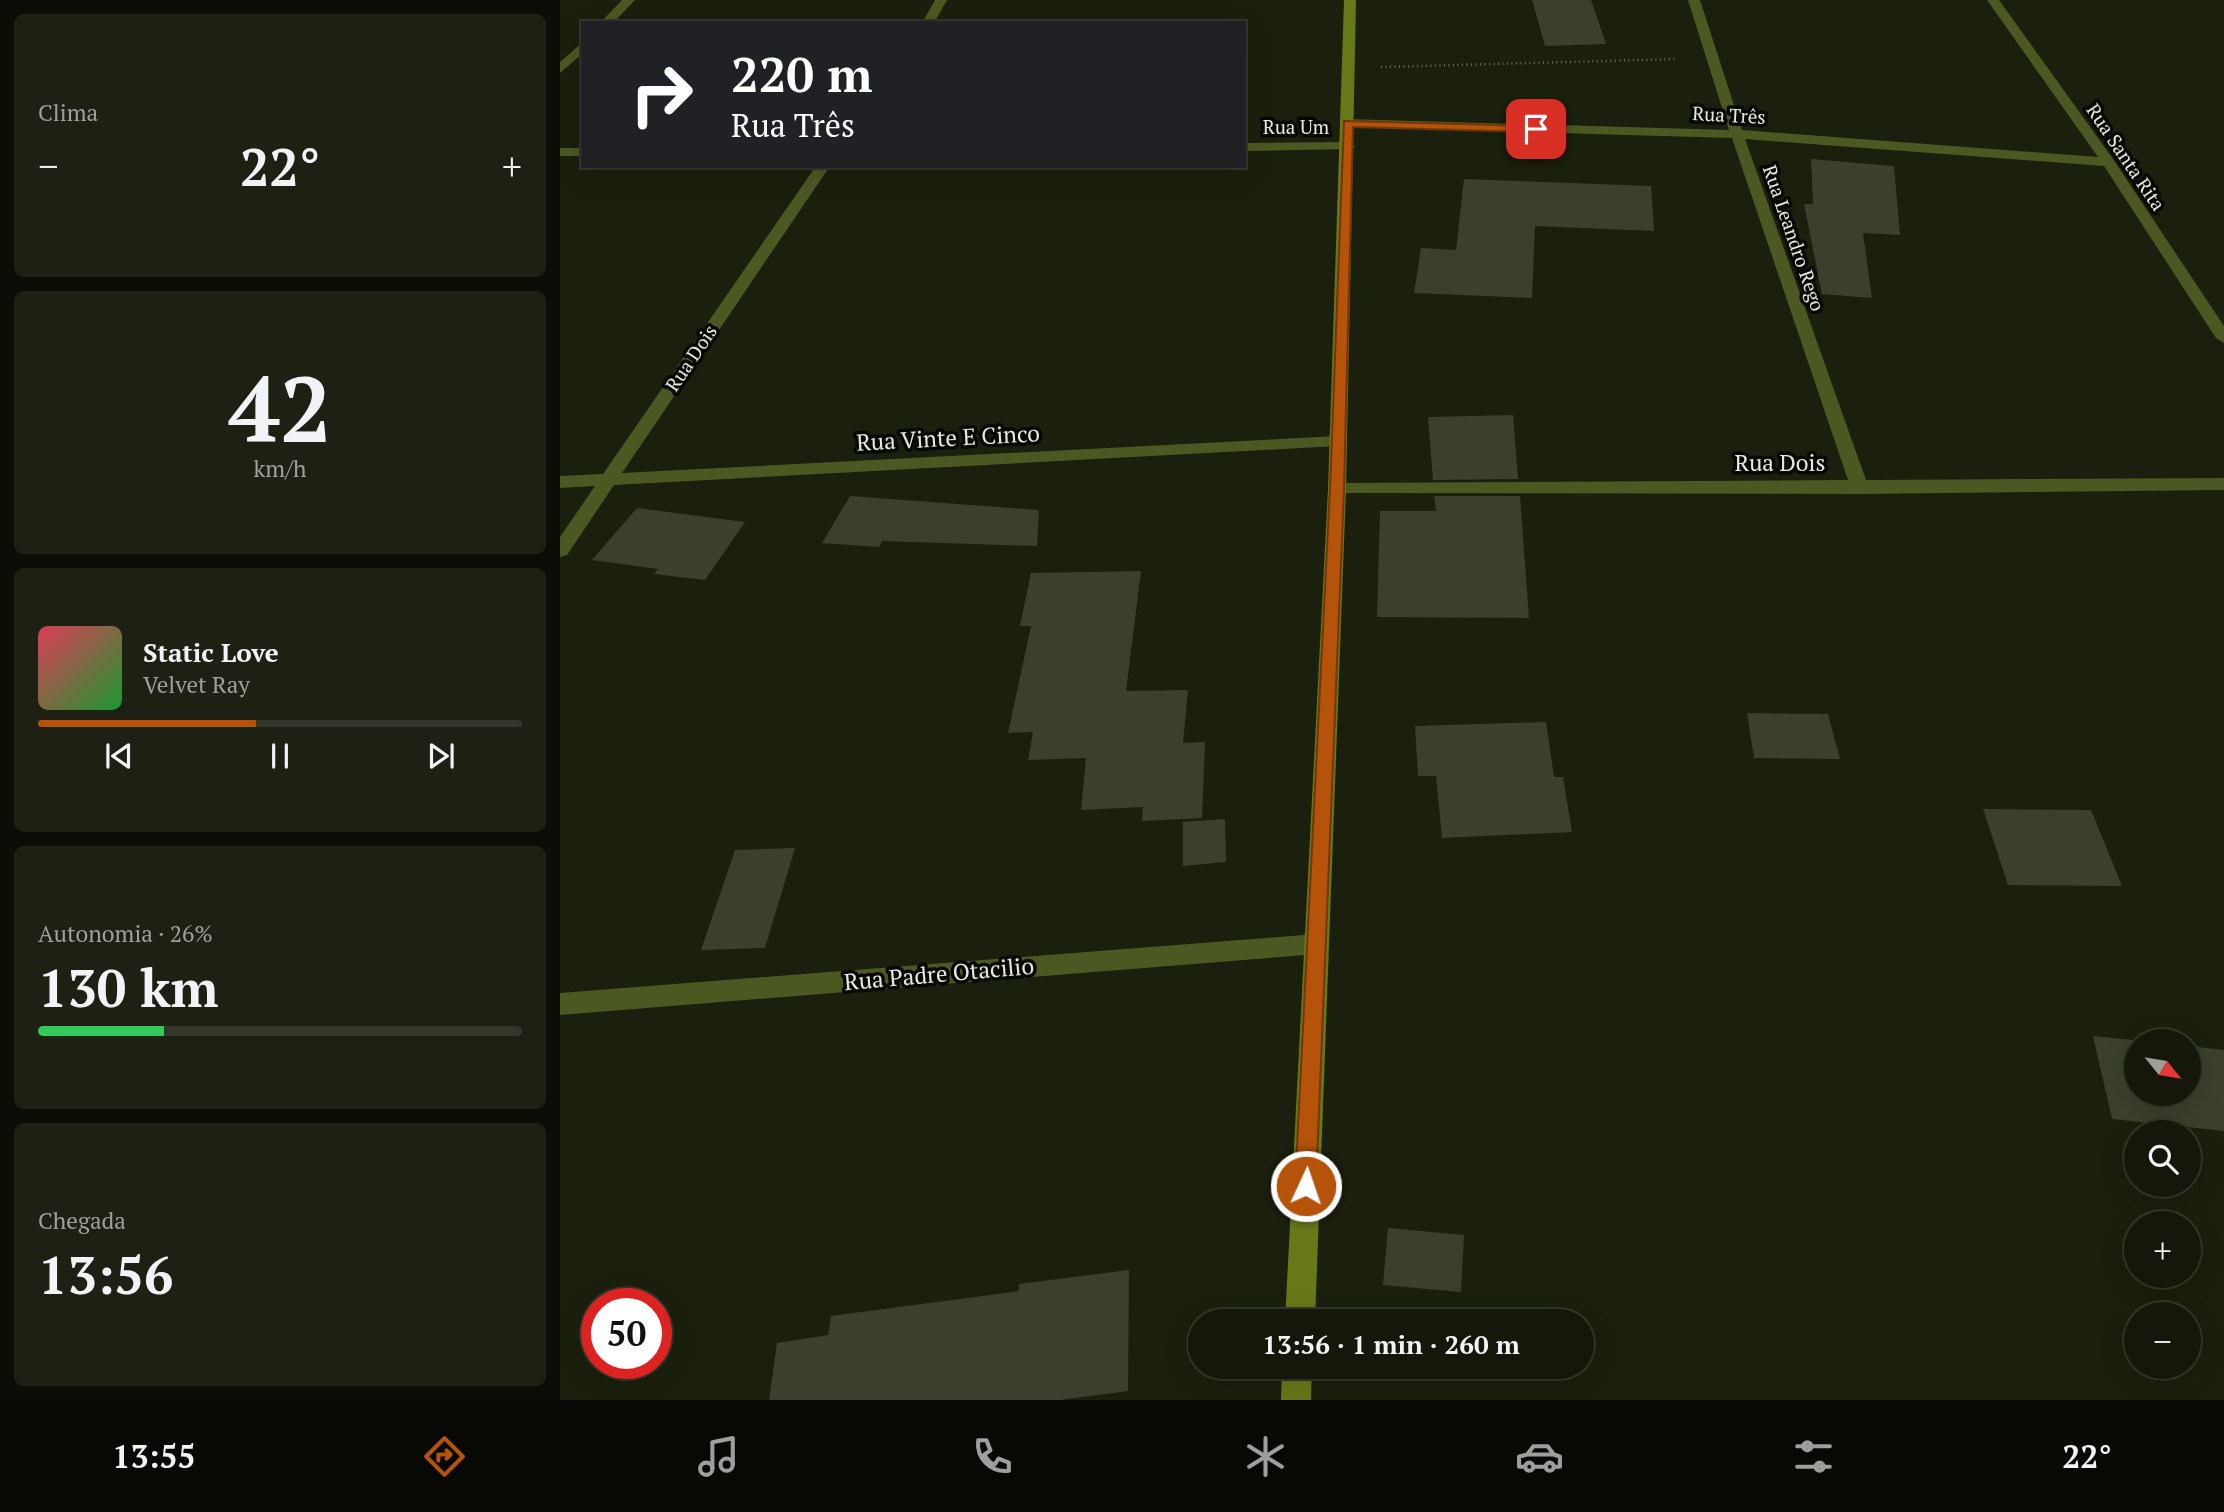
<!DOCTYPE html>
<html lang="pt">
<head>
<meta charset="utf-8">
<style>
	body { margin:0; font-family:"PT Serif",serif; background:#1d2013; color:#f1f3f6; height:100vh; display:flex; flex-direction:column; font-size:26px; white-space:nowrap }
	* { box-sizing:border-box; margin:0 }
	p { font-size:23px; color:#9d9f9c }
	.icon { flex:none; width:38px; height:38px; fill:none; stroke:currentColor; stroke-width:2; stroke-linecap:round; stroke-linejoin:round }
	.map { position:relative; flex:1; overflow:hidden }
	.details { display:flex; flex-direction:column; gap:14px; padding:14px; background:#0b0d06; width:560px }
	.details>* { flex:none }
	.guide { position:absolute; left:21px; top:21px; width:665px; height:147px; border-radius:0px; box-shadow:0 7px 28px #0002,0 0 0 2px #33362b; background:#202124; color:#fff; overflow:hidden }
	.needle { width:46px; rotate:120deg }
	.buttons { position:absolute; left:1564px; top:1029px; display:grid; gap:14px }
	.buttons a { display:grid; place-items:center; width:77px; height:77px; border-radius:50%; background:#14170a; box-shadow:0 7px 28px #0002,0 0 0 2px #33362b; font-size:35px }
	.speed { position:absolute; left:21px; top:1288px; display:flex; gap:14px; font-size:35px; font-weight:700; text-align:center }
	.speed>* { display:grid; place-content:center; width:91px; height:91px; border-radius:50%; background:#14170a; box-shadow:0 7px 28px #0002,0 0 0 2px #33362b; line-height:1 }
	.speed .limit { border:10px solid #d22; background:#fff; color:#111 }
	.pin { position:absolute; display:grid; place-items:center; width:60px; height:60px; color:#fff; margin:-30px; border-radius:14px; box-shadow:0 4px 10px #0006 }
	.me { position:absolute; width:77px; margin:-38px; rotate:3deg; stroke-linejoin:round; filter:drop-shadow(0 0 5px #0008) }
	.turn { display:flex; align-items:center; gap:24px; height:147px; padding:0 35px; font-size:32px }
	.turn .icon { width:91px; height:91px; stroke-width:2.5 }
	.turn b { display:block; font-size:49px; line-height:60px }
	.big { font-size:52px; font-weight:600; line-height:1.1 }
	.details .card { flex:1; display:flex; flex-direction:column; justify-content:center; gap:10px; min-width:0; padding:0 24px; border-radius:10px; background:#1d2013 }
	.details .dial { align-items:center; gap:0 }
	.dial b { font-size:91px; line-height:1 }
	.song { display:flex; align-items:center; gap:21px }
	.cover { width:84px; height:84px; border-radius:10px; background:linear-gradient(135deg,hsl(350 70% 55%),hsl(130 70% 35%)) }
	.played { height:7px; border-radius:4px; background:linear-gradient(90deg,#b45309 45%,#33362b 45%) }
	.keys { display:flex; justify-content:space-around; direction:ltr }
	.heat { display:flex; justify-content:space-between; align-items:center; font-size:38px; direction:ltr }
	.charge { height:10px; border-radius:5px; background:linear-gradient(90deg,#34c759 26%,#33362b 0) }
	.trip { position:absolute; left:628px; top:1309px; width:406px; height:70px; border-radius:35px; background:#14170a; box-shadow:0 7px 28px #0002,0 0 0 2px #33362b; font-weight:600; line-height:70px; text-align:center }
	.tabs { display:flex; height:112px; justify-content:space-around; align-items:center; background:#080904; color:#9d9f9c }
	.tabs .icon { width:49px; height:49px }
	.tabs .active { color:#b45309 }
	.tabs b { font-size:32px; color:#f1f3f6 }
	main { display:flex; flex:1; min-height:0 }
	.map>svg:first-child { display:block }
	.building { fill:#3b402d }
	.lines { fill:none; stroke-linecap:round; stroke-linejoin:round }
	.path { stroke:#6b6f5f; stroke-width:2.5; stroke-dasharray:1 3.5; stroke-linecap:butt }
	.minor { fill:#4c5822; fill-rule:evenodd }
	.secondary { fill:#677818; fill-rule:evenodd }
	.route { fill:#b45309; stroke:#753606; stroke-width:2 }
	.labels { text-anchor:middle; stroke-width:7; stroke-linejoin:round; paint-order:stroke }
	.far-street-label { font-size:19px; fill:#e6e9de; stroke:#070803 }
	.street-label { font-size:23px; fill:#e6e9de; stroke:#070803 }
</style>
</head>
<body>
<main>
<section class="details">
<div class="card"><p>Clima</p>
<div class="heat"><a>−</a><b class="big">22°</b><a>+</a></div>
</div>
<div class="card dial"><b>42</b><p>km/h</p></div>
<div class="card">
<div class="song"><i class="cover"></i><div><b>Static Love</b><p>Velvet Ray</p></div></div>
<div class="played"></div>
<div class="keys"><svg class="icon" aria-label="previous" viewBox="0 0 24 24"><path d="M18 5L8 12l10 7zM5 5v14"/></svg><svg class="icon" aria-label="pause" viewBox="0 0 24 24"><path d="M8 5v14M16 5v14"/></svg><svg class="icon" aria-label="next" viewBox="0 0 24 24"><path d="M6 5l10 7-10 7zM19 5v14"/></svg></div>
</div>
<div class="card"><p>Autonomia · 26%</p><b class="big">130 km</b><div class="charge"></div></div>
<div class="card"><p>Chegada</p><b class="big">13:56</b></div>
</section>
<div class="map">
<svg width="1664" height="1400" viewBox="0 0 1664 1400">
	<rect width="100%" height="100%" fill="#1b1f0d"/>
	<!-- building -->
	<g class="building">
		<path d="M 972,0 L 1031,0 L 1046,44 L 985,46 Z"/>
		<path d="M 1251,159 L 1334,166 L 1340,235 L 1303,233 L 1312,298 L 1262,294 L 1244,204 L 1253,204 Z"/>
		<path d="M 904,179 L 1091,186 L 1094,231 L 975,226 L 972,298 L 854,293 L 861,248 L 896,250 Z"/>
		<path d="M 953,415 L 958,479 L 873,480 L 868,417 Z"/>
		<path d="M 290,496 L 479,510 L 477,546 L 322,541 L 319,547 L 262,543 Z"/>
		<path d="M 874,496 L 960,496 L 969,618 L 817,617 L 820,511 L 876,511 Z"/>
		<path d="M 77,508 L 185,522 L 145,580 L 94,574 L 98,569 L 32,560 Z"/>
		<path d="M 581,571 L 566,691 L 628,690 L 623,743 L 645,742 L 642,818 L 582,821 L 583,807 L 521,810 L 526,758 L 468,760 L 473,732 L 448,733 L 471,626 L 460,626 L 471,573 Z"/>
		<path d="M 1187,713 L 1268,714 L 1280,759 L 1194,758 Z"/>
		<path d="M 986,722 L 994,777 L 1003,777 L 1012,832 L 882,838 L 876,776 L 858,776 L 855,726 Z"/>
		<path d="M 1423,809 L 1531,810 L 1562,886 L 1448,885 Z"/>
		<path d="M 665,819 L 666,862 L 623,866 L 623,822 Z"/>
		<path d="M 235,848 L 205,948 L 141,950 L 175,850 Z"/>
		<path d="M 1533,1036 L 1583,1041 L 1577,1041 L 1577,1094 L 1629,1094 L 1629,1046 L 1664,1050 L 1664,1131 L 1552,1119 Z"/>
		<path d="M 828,1228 L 904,1235 L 901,1292 L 823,1285 Z"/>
		<path d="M 569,1270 L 568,1391 L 500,1400 L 209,1400 L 217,1343 L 268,1335 L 271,1316 L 459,1291 L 459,1284 Z"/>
	</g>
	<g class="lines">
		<!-- path -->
		<path class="path" d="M 821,67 L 1117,59"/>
		<!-- minor -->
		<g class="minor">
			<path d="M 62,0 L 75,0 L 53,23 L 40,23 Z"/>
			<path d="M 375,0 L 387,0 L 374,23 L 362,23 Z"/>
			<path d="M 1128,0 L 1140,0 L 1182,130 L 1538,157 L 1427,0 L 1439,0 L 1553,159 L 1664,326 L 1664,343 L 1656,338 L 1544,166 L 1185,139 L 1306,480 L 1664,478 L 1664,490 L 1300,494 L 771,493 L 768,489 L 771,485 L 777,483 L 1288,480 L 1172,138 L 788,127 L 781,123 L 788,119 L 1169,130 Z"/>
			<path d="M 23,42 L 23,53 L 0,73 L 0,62 Z"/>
			<path d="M 788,142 L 795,146 L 793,149 L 684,151 L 684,143 Z"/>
			<rect x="0" y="148" width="23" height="8"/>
			<path d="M 256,166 L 270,166 L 62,473 L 778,436 L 787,441 L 778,446 L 54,485 L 7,555 L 0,557 L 0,537 L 35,486 L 0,488 L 0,476 L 43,474 Z"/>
			<path d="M 757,934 L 766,937 L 769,944 L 766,951 L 757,954 L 0,1015 L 0,993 Z"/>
		</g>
		<!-- secondary -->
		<g class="secondary">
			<path d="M 784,0 L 796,0 L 786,489 L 755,1321 L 725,1321 L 768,489 Z"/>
			<path d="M 722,1367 L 752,1367 L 751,1400 L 721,1400 Z"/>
		</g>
	</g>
	<!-- route -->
	<path class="route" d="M 784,121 L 976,126 L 981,129 L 976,132 L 793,127 L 784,489 L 756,1186 L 753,1194 L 746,1197 L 738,1194 L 735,1186 L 770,489 Z"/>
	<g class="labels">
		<!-- far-street labels -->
		<g class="far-street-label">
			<text transform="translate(1169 115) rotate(3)" y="7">Rua Três</text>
			<text x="736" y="134">Rua Um</text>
			<text transform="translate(1566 157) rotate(56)" y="7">Rua Santa Rita</text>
			<text transform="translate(1234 238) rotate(71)" y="7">Rua Leandro Rego</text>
			<text transform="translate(131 358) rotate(-56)" y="7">Rua Dois</text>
		</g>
		<!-- street labels -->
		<g class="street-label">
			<text transform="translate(388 438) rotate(-3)" y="8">Rua Vinte E Cinco</text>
			<text x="1220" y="471">Rua Dois</text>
			<text transform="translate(379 974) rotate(-5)" y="8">Rua Padre Otacilio</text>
		</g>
	</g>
</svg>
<div class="buttons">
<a><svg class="needle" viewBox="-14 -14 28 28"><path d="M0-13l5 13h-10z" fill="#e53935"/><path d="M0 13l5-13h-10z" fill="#9d9f9c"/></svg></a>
<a><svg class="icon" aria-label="search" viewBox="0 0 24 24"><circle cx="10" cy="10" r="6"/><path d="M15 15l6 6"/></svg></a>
<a>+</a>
<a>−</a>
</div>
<div class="speed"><div class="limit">50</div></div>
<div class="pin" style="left:976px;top:129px;background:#d93025"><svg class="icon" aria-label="arrive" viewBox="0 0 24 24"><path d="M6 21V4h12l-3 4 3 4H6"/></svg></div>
<svg class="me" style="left:746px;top:1186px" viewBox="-20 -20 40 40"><circle r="17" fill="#b45309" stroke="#fff" stroke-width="3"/><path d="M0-11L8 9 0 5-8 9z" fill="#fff"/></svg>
<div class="trip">13:56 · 1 min · 260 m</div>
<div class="guide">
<div class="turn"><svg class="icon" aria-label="right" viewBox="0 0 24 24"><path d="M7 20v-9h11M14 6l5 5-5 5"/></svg><div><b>220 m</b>Rua Três</div></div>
</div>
</div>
</main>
<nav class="tabs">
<b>13:55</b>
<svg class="icon active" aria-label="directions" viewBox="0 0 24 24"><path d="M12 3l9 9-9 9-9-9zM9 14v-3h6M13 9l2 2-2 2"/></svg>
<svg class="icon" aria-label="music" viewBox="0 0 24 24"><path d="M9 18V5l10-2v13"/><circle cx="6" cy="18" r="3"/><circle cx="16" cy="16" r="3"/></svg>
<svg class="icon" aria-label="phone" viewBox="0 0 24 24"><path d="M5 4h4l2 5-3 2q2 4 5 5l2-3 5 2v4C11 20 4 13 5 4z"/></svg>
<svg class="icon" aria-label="climate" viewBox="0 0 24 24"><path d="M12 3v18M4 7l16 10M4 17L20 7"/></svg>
<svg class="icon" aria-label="car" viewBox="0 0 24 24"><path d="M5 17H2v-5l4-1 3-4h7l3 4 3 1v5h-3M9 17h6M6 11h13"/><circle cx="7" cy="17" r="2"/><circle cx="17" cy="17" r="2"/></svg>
<svg class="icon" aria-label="filters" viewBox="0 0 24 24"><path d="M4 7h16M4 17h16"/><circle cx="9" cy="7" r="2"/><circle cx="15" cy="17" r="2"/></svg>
<b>22°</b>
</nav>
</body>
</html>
